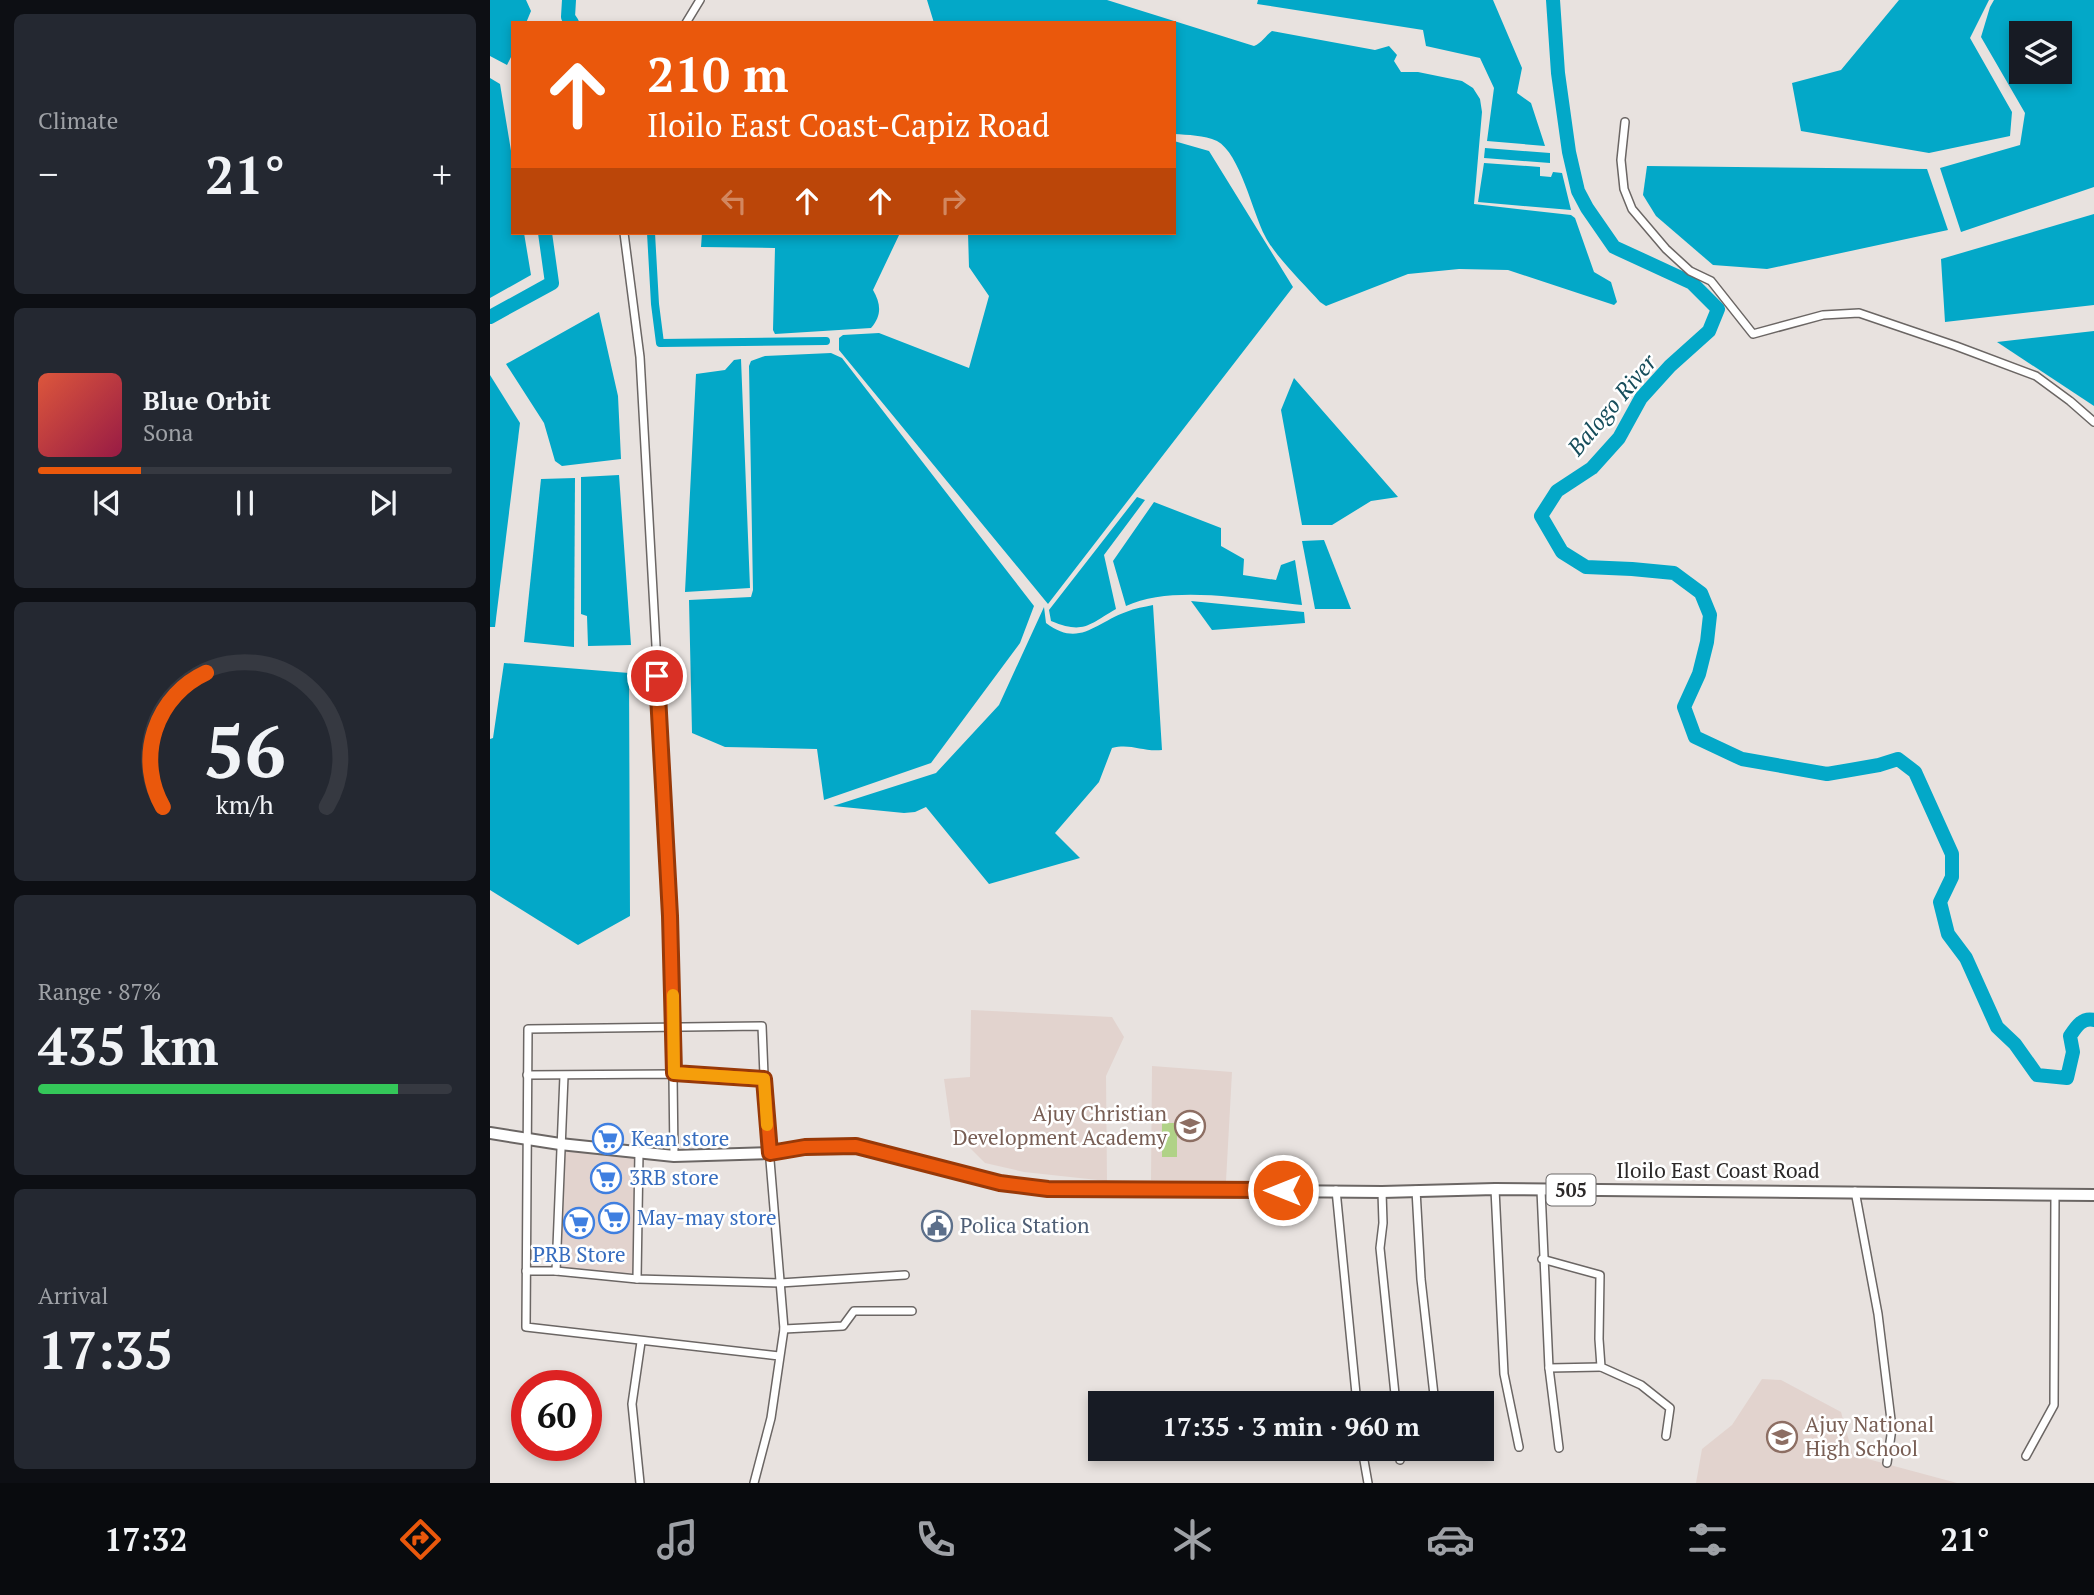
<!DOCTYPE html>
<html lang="en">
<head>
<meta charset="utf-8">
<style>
	body { margin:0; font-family:"PT Serif",serif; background:#242831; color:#f1f3f6; height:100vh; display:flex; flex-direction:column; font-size:26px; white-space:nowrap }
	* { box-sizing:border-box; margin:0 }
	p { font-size:23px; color:#9ea1a6 }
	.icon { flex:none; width:38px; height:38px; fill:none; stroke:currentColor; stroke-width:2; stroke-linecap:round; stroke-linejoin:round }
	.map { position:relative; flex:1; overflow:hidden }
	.panel { display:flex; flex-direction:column; gap:14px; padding:14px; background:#0d0f14; width:490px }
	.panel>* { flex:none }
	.guide { position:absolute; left:21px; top:21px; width:665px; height:214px; border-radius:0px; box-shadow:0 4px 10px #0003; background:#ea580c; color:#fff; overflow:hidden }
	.controls { position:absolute; left:1519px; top:21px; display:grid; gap:14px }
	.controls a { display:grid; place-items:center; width:63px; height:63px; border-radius:0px; background:#171b24; box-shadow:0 4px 10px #0003; font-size:35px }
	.speed { position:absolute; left:21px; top:1370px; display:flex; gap:14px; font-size:35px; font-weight:700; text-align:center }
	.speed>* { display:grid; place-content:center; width:91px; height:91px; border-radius:50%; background:#171b24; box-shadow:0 4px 10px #0003; line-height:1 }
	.speed .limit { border:10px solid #d22; background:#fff; color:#111 }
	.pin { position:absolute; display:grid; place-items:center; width:60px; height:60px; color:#fff; margin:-30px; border:4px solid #fff; border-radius:50%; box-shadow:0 2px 7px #0007 }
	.me { position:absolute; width:77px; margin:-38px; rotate:270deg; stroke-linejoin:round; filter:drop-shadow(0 0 5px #0008) }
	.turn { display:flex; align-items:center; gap:24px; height:147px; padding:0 21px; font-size:32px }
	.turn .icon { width:91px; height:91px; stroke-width:2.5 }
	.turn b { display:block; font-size:49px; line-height:60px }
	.lanes { display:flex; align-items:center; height:66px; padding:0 21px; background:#0003; justify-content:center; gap:35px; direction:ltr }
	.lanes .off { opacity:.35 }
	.big { font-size:52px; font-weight:700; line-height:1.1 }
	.panel .widget { flex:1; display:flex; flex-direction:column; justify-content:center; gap:10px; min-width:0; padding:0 24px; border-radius:10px; background:#242831 }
	.panel .dial { align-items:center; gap:0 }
	.dial svg { height:182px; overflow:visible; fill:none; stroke:#363941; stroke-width:7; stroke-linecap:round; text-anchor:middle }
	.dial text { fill:#f1f3f6; stroke:none }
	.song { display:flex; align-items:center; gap:21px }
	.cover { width:84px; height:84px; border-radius:10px; background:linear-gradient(135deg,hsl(10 70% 55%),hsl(340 70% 35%)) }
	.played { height:7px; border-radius:4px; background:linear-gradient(90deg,#ea580c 25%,#363941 25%) }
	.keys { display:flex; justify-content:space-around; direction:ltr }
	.heat { display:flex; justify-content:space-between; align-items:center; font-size:38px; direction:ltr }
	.charge { height:10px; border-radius:5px; background:linear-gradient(90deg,#34c759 87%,#363941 0) }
	.trip { position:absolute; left:598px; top:1391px; width:406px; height:70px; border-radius:0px; background:#171b24; box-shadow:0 4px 10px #0003; font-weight:700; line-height:70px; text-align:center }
	.dock { display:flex; height:112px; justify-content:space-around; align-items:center; background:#090b0e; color:#9ea1a6 }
	.dock .icon { width:49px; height:49px }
	.dock .current { color:#ea580c }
	.dock b { font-size:32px; color:#f1f3f6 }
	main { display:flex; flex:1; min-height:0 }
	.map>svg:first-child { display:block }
	.built { fill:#e2d3ce }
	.green { fill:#b0d287 }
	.water { fill:#03a8c8; fill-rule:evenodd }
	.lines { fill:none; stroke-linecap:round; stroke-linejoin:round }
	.canal { stroke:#03a8c8; stroke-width:8 }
	.river { stroke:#03a8c8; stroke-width:14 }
	.minor-casing { stroke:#6b6664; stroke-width:10 }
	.primary-casing { stroke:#6b6664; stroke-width:14 }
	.minor { stroke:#fff; stroke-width:7 }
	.primary { stroke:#fff; stroke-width:10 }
	.route-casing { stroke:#983908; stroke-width:18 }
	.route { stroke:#ea580c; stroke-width:12 }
	.slow { stroke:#f59e0b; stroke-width:12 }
	.labels { text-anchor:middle; stroke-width:5; stroke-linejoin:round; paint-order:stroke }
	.shield { fill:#fff; stroke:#6b6868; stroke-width:2 }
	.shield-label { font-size:19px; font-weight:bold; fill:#2b2828 }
	.education-label { font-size:21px; fill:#785e54; stroke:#fff; text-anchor:end }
	.shop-label { font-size:21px; fill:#366cbe; stroke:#fff; text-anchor:start }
	.street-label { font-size:21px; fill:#2b2828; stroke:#fff }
	.service-label { font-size:21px; fill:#4e5e75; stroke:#fff; text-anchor:start }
	.water-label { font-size:23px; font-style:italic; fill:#164d5b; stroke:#fff }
</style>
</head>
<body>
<main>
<section class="panel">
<div class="widget"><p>Climate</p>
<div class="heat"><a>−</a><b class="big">21°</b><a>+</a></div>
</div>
<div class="widget">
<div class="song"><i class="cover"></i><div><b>Blue Orbit</b><p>Sona</p></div></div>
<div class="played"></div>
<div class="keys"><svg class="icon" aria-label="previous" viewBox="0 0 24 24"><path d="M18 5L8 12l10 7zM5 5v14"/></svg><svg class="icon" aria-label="pause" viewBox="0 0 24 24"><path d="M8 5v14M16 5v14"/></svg><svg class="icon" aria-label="next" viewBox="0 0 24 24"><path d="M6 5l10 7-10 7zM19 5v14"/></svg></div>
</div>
<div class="widget dial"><svg viewBox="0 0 100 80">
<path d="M14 69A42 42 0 1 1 86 69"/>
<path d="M14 69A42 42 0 0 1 33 10" stroke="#ea580c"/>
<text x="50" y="56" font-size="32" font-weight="700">56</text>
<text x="50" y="72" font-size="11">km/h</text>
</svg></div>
<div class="widget"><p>Range · 87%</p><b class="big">435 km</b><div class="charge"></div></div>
<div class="widget"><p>Arrival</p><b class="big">17:35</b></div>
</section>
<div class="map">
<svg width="1604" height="1483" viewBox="0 0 1604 1483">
	<rect width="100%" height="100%" fill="#e8e2df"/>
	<!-- built -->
	<g class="built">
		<path d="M 481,1010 L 622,1017 L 634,1037 L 616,1076 L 617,1181 L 534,1172 L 495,1163 L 461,1129 L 454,1079 L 480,1077 Z"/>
		<path d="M 662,1066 L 742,1072 L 736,1181 L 661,1180 Z"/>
		<path d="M 72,1146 L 148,1153 L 145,1273 L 69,1271 Z"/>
		<path d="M 1272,1379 L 1291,1380 L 1351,1412 L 1363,1455 L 1467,1483 L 1206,1483 L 1212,1449 L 1242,1425 Z"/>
	</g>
	<!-- green -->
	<rect class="green" x="672" y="1123" width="15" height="34"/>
	<!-- water -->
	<g class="water">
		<path d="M 0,0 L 36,0 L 41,11 L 36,23 L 23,23 L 23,53 L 17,65 L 0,56 Z"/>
		<path d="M 437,0 L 617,0 L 764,46 C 772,43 775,36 782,31 L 885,50 L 899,46 L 907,55 L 904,61 L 911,72 L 928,72 L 972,81 L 983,88 L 990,99 L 992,112 L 984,204 L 1081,215 L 1085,218 L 1104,272 L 1121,282 L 1127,302 L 1124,305 L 1018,270 L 969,269 L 918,274 L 836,306 L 830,302 C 815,285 784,255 775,236 C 763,214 750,153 727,141 C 714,135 698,135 684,134 L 684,23 L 444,23 Z"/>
		<path d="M 768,0 L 1003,0 L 1032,68 L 1027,93 L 1041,103 L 1055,146 L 997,141 L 1004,88 L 990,58 L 936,46 L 933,30 L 767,4 Z"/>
		<path d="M 1409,0 L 1499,0 L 1480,38 L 1522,112 L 1520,136 L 1439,153 L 1311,131 L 1302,83 L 1351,70 Z"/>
		<path d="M 1504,0 L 1604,0 L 1604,187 L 1471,232 L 1450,168 L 1530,145 L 1535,113 L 1491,37 L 1500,7 ZM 1531,33 L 1570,33 L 1570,72 L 1531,72 Z"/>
		<path d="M 0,78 L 10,84 L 23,163 L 23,233 L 34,233 L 41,275 L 0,298 Z"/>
		<path d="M 684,141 L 719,151 L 803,287 L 558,604 L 349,350 L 349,338 L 353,335 L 389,333 L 479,368 L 499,296 L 479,267 L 478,233 L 684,233 Z"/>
		<path d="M 995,148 L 1060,153 L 1060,163 L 994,158 Z"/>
		<path d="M 994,163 L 1050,167 L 1050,176 L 1061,177 L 1063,172 L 1072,173 L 1081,210 L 988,202 Z"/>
		<path d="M 1157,166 L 1437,169 L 1458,230 L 1277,269 L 1223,265 L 1166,216 L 1153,195 Z"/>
		<path d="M 1604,214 L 1604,305 L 1455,322 L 1451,259 Z"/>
		<path d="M 212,233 L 410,233 L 383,290 C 391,304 392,315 381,328 L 285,334 L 283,330 L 285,248 L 211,247 Z"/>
		<path d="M 109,312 L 128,396 L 131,459 L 72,466 L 65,461 L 54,423 L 16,364 Z"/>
		<path d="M 1604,331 L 1604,406 L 1507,342 Z"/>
		<path d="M 341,353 L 352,358 L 544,606 L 530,643 L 441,763 L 334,800 L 327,749 L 235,747 L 202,733 L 199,600 L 261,597 L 263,590 L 259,366 L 261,361 L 275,356 Z"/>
		<path d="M 251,359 L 260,588 L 195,592 L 206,374 L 235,370 L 244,360 Z"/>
		<path d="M 0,375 L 30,423 L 5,627 L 0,627 Z"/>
		<path d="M 804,378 L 908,497 L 881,501 L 842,525 L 812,525 L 791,410 Z"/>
		<path d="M 129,475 L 141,645 L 98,646 L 97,616 L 91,614 L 91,477 Z"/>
		<path d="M 85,478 L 84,647 L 34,642 L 51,479 Z"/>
		<path d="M 647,497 L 655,500 L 614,555 L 626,609 C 597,626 593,634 561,621 L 559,610 Z"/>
		<path d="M 664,502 L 731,528 L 731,546 L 754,559 L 753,575 L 786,580 L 791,565 L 805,560 L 812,605 C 762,600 682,584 636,606 L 623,561 Z"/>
		<path d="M 834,540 L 861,609 L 825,609 L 812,541 Z"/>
		<path d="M 701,601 L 814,612 L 815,623 L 722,630 Z"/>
		<path d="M 663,605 L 672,750 C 652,752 641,743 622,748 L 609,782 L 565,833 L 590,858 L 499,884 L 436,807 L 425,812 L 414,813 L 343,806 L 446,773 L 509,705 L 554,607 L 556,623 C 589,648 605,623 636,612 C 645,608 654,607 663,605 Z"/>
		<path d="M 14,663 L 139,673 L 140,916 L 88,945 L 0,890 L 0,739 L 3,738 Z"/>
	</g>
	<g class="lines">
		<!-- canal -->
		<path class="canal" d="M 161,233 L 165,304 L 170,343 L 336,341"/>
		<!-- river -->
		<g class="river">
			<path d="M 79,0 L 78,17 L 82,23"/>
			<path d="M 1063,0 L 1068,73 L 1079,152 L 1088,191 L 1097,208 L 1124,247 L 1202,283 L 1228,309 L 1219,331 L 1180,366 L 1151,398 L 1129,438 L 1102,468 L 1067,491 L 1051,516 L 1072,552 L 1096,567 L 1142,569 L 1184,573 L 1211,593 L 1220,615 L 1217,642 L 1209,674 L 1194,707 L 1205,737 L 1252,759 L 1337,774 L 1389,765 L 1408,759 L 1425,772 L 1462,854 L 1462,877 L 1450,902 L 1458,934 L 1476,958 L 1507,1027 L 1525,1044 L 1547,1075 L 1577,1078 L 1583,1052 L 1580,1036 C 1586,1027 1592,1017 1604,1020"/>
			<path d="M 0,317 L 62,283 L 55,233"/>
		</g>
		<!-- minor casing -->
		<g class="minor-casing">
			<g id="minor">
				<path d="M 196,23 L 210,0"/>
				<path d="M 1135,122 L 1131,160 L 1134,189 L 1142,209 L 1176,249 L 1200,271 L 1221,281 L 1263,334 L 1333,315 L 1369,313 L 1466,346 L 1546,376 L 1580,401 L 1604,422"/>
				<path d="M 134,233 L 150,357 L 181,916 L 184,1156"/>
				<path d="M 37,1075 L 184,1074 L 274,1078"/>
				<path d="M 1005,1189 L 1014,1374 L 1029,1447"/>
				<path d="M 846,1190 L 867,1404"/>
				<path d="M 926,1190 L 931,1279 L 945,1404"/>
				<path d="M 1051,1190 L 1059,1368 L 1069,1448"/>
				<path d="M 1365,1191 L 1388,1314 L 1402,1428 L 1397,1463"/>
				<path d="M 892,1192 L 893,1223 L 890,1248 L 906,1404"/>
				<path d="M 1052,1259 L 1110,1275 L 1109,1339 L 1111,1367 L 1151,1385 L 1180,1408 L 1176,1436"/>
				<path d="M 36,1271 L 66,1271 L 147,1279 L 290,1283 L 415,1275"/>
				<path d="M 66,1271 L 74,1076"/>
				<path d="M 147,1279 L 149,1152"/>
				<path d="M 294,1329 L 353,1326 L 364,1311 L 422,1311"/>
				<path d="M 1059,1368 L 1111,1367"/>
				<path d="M 872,1449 L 878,1483"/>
				<path d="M 909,1449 L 910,1460"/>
				<path d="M 950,1449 L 950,1450"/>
				<path d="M 1536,1456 L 1564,1405 L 1565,1195"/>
				<path d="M 150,1483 L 142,1404 L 151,1342"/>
				<path d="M 264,1483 L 281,1418 L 294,1329 L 275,1100 L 272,1026 L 38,1029 L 36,1327 L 289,1356"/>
			</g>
		</g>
		<!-- primary casing -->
		<g class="primary-casing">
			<path id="primary" d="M 0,1133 L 70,1144 L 184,1156 L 280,1153 L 315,1147 L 366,1146 L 511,1183 L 558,1189 L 892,1192 L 1005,1189 L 1604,1195"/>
		</g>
		<!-- minor -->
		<use href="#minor" class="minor"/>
		<!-- primary -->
		<use href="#primary" class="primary"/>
	</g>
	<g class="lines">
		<!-- route casing -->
		<g class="route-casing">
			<path id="route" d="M 167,676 L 180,916 L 184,1073 L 274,1079 L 280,1153 L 315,1147 L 366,1146 L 510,1183 L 558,1189 L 793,1190"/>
		</g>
		<!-- route -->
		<use href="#route" class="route"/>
		<!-- slow -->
		<path class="slow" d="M 183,995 L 184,1073 L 274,1079 L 277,1125"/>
	</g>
	<!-- icons -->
	<defs>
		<g id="school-ring" transform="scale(1.575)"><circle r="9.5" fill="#fff" stroke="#8d6e63" stroke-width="1.5"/><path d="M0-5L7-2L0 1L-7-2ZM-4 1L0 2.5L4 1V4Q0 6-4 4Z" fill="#8d6e63"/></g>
		<g id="supermarket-ring" transform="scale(1.575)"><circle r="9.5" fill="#fff" stroke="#3f7fe0" stroke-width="1.5"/><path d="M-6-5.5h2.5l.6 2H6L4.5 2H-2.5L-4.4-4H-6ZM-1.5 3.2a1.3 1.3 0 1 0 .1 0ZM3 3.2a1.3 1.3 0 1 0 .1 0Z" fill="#3f7fe0"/></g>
		<g id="civic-ring" transform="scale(1.575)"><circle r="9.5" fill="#fff" stroke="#5c6f8a" stroke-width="1.5"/><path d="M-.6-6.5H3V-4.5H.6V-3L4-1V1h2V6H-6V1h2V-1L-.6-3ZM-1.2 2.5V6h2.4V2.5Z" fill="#5c6f8a"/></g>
	</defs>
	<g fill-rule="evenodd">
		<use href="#school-ring" x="700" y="1126"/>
		<use href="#supermarket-ring" x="118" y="1139"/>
		<use href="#supermarket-ring" x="116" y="1178"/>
		<use href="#supermarket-ring" x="124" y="1218"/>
		<use href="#supermarket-ring" x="89" y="1223"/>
		<use href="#civic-ring" x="447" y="1226"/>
		<use href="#school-ring" x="1292" y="1437"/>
	</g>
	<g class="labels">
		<!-- shield labels -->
		<rect class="shield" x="1056.5" y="1174.5" width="49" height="31" rx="5"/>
		<g class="shield-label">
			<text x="1081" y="1197">505</text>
		</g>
		<!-- education labels -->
		<g class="education-label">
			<text x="677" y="1121">Ajuy Christian<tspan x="677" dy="24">Development Academy</tspan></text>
			<text x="1315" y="1432" text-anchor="start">Ajuy National<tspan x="1315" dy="24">High School</tspan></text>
		</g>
		<!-- shop labels -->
		<g class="shop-label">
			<text x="141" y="1146">Kean store</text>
			<text x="139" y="1185">3RB store</text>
			<text x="147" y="1225">May-may store</text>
			<text x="89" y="1262" text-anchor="middle">PRB Store</text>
		</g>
		<!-- street labels -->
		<g class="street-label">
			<text x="1228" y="1178">Iloilo East Coast Road</text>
		</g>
		<!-- service labels -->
		<g class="service-label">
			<text x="470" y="1233">Polica Station</text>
		</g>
		<!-- water labels -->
		<g class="water-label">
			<text transform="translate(1122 405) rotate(-50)" y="8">Balogo River</text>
		</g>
	</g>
</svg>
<div class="controls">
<a><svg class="icon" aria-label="layers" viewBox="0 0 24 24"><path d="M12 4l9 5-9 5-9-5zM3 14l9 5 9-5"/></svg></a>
</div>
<div class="speed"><div class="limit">60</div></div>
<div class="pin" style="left:167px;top:676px;background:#d93025"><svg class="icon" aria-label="arrive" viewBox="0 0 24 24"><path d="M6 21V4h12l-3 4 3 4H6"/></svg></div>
<svg class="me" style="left:793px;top:1190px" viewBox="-20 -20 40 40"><circle r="17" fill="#ea580c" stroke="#fff" stroke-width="3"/><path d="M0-11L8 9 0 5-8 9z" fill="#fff"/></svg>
<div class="trip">17:35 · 3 min · 960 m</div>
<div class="guide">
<div class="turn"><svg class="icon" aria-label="ahead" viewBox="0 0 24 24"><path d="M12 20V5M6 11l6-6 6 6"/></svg><div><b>210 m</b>Iloilo East Coast-Capiz Road</div></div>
<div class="lanes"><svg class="icon off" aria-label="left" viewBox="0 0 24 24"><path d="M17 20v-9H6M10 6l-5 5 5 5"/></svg><svg class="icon" aria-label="ahead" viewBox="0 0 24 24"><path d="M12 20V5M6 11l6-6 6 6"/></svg><svg class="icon" aria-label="ahead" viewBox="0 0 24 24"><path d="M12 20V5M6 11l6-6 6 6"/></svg><svg class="icon off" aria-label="right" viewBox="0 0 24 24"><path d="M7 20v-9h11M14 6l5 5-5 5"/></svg></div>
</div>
</div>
</main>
<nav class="dock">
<b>17:32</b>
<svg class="icon current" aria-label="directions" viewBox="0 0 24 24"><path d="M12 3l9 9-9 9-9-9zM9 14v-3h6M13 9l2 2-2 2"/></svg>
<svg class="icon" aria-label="music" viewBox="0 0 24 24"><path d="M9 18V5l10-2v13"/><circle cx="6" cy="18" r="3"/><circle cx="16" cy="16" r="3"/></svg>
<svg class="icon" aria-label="phone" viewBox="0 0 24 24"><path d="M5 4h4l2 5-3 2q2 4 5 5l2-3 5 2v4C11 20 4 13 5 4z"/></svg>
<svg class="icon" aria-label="climate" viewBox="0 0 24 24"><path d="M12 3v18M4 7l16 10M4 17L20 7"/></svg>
<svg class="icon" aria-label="car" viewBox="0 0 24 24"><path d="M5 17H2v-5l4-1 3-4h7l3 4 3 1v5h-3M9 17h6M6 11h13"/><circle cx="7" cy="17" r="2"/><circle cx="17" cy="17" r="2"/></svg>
<svg class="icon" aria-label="filters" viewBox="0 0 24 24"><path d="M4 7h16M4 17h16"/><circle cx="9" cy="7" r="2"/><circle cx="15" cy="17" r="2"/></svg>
<b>21°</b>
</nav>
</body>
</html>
